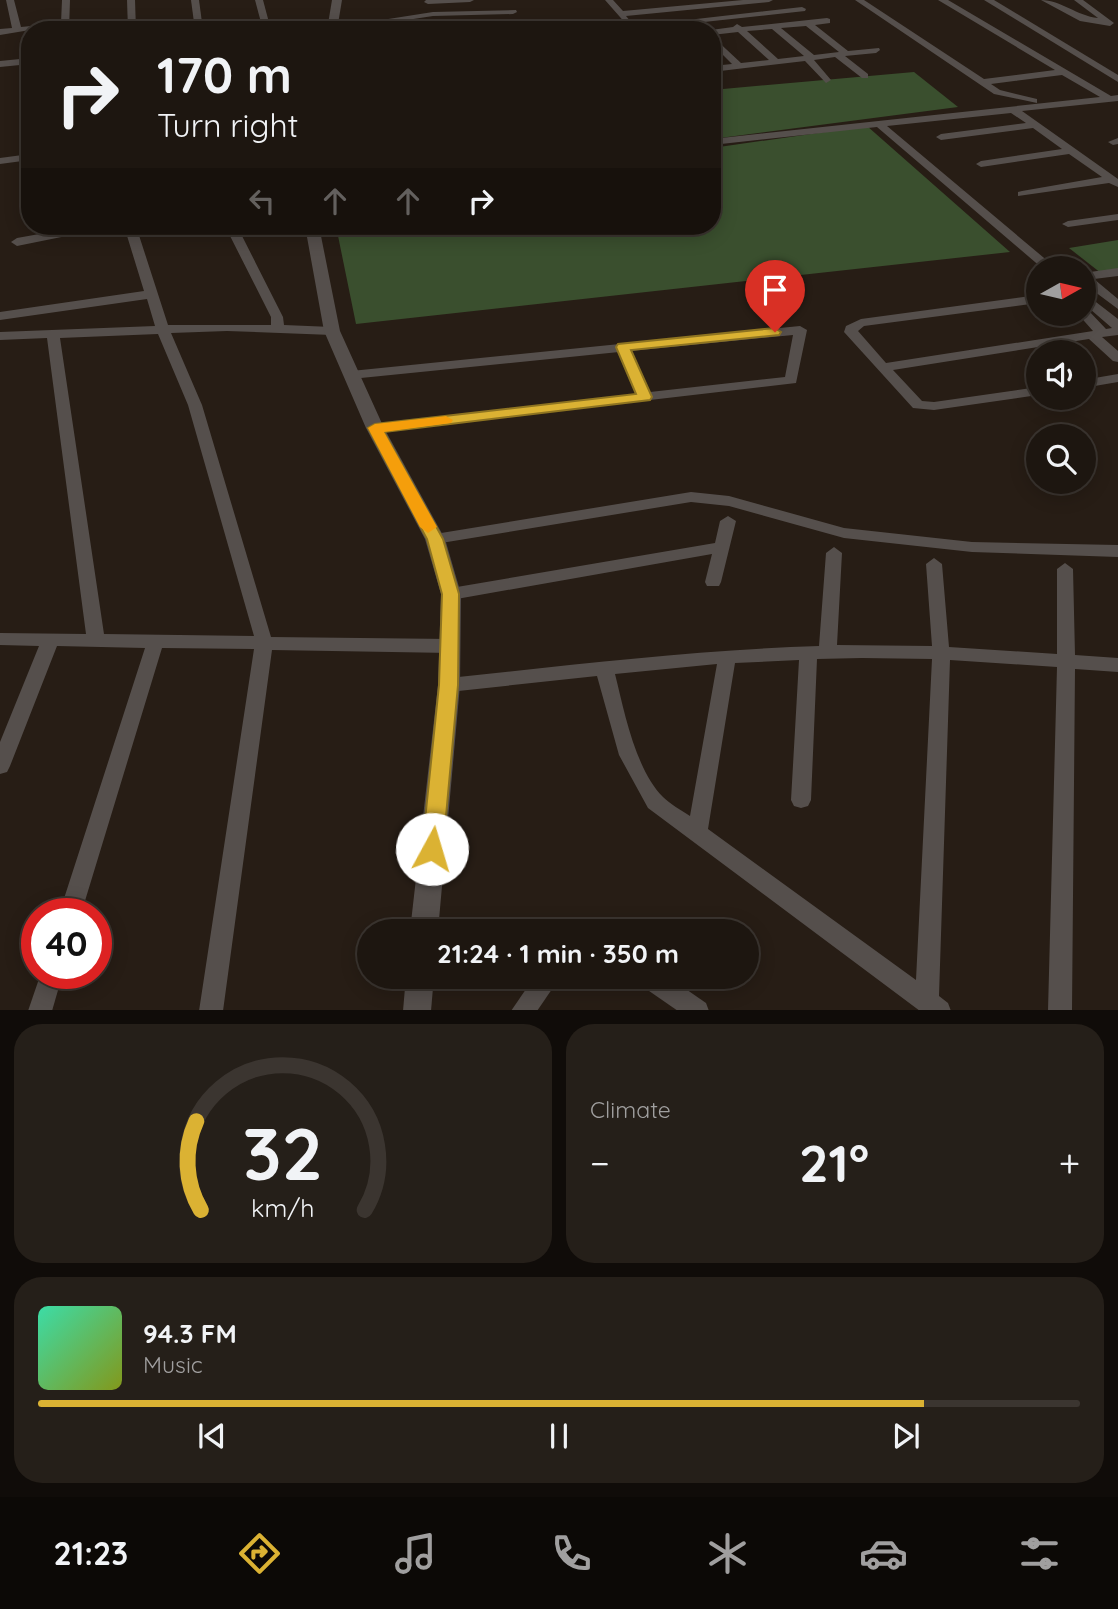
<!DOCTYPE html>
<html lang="en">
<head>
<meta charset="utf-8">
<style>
	body { margin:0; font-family:Quicksand,sans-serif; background:#251f19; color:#f1f3f6; height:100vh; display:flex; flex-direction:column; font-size:26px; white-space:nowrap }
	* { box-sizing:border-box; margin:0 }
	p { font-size:23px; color:#a09f9f }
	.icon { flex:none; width:38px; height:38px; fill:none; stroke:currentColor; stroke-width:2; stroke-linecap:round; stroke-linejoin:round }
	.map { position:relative; height:1010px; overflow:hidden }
	.drawer { display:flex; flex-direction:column; gap:14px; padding:14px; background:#100c09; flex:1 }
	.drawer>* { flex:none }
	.guide { position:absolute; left:21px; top:21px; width:700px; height:214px; border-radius:28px; box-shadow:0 4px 18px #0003,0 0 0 2px #3b3530; background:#1d1610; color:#f1f3f6; overflow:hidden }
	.needle { width:46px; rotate:82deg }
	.controls { position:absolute; left:1026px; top:256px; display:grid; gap:14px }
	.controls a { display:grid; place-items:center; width:70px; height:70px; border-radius:50%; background:#1d1610; box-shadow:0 4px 18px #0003,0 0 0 2px #3b3530; font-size:35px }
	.speed { position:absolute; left:21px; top:898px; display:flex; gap:14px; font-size:35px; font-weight:700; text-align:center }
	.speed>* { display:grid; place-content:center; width:91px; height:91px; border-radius:50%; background:#1d1610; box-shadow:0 4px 18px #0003,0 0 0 2px #3b3530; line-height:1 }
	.speed .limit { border:10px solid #d22; background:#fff; color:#111 }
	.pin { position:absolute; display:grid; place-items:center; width:60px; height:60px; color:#fff; margin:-72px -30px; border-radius:50% 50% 50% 0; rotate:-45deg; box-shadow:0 0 7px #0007 }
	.pin .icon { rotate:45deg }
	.me { position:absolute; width:77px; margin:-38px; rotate:6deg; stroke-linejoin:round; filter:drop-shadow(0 0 5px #0008) }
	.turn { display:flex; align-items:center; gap:24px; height:147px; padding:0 21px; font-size:32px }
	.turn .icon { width:91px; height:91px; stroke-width:2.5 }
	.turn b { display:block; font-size:49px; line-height:60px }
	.lanes { display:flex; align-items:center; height:66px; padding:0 21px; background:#0003; justify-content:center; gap:35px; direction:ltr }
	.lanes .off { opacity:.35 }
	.big { font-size:52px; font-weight:700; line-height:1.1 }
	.drawer .tile { flex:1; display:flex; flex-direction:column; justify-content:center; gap:10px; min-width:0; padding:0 24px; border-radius:28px; background:#251f19 }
	.drawer .dial { align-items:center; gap:0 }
	.dial svg { height:182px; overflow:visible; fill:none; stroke:#3b3530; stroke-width:7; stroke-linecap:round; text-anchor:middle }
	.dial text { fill:#f1f3f6; stroke:none }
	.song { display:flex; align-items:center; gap:21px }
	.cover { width:84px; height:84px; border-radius:10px; background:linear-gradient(135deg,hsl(160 70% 55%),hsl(70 70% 35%)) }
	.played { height:7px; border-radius:4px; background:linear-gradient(90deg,#dbb233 85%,#3b3530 85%) }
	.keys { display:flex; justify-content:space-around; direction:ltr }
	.heat { display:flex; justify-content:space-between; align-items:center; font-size:38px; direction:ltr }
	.drawer .tiles { flex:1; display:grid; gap:14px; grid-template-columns:1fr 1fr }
	.tile:last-child { grid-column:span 2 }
	.trip { position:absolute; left:357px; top:919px; width:402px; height:70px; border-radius:35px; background:#1d1610; box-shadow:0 4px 18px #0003,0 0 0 2px #3b3530; font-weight:700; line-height:70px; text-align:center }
	.tab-bar { display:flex; height:112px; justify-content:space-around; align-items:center; background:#0c0906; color:#a09f9f }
	.tab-bar .icon { width:49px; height:49px }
	.tab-bar .selected { color:#dbb233 }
	.tab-bar b { font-size:32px; color:#f1f3f6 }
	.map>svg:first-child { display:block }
	.green { fill:#3a4f2e }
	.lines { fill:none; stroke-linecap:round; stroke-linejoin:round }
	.minor { fill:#554f4c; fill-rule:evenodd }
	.tertiary { fill:#554f4c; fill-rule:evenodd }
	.route { fill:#dbb233; stroke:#8e7421; stroke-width:2 }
	.slow { fill:#f59e0b }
</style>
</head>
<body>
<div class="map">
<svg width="1118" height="1011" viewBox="0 0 1118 1011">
	<rect width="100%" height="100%" fill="#271d15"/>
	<!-- green -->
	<g class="green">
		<path d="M 914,72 L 958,107 L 712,139 L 712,90 Z"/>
		<path d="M 867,126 L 1010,252 L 356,324 L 336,226 L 712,226 L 712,148 Z"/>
		<path d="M 1118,240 L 1118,275 L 1106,277 L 1069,248 Z"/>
	</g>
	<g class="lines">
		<!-- minor -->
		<g class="minor">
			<path d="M 6,0 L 14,0 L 21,27 L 61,23 L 62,0 L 70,0 L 69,30 L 30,30 L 0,35 L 0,29 L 12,28 Z"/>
			<path d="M 127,0 L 135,0 L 136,30 L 128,30 Z"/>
			<path d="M 191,0 L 199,0 L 203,30 L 195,30 Z"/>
			<path d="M 255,0 L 263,0 L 271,30 L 263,30 Z"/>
			<path d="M 426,0 L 474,0 L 470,2 L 428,4 L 424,2 Z"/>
			<path d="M 605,0 L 613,0 L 623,11 L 743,0 L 773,0 L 769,2 L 626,16 L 631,22 L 627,25 Z"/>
			<path d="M 855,0 L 864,0 L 984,79 L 1055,70 L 938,0 L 948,0 L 1111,96 L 1118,95 L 1118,101 L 1022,111 L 1118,179 L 1118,187 L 1109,183 L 1018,196 L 1018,192 L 1022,191 L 1102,177 L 1069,154 L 981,167 L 976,164 L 981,161 L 1062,149 L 1033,128 L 941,140 L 936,137 L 941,134 L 1026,123 L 1011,113 L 887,126 L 1056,268 L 1042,268 L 877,127 L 712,145 L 712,139 L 1100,97 L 1062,75 L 991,84 L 1000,90 L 1037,99 L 1037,103 L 994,94 Z"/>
			<path d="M 984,0 L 994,0 L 1118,75 L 1118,82 Z"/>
			<path d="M 1041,0 C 1061,0 1077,16 1098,18 L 1074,0 L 1083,0 L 1114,23 L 1110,26 L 1080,21 Z"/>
			<path d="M 802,7 L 806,9 L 805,11 L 630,30 L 590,30 L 576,26 L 534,30 C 552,20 583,16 600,30 Z"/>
			<path d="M 516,10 L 517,12 L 513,14 L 433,16 L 341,30 L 318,30 L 433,12 Z"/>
			<path d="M 827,18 L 830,19 L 830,23 L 815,25 L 848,51 L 879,48 L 880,50 L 876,53 L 845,56 L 868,74 L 868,78 L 862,78 L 835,57 L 814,60 L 831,80 L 826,83 L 805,61 L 712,72 L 712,66 L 732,64 L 712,44 L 712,36 L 741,63 L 769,60 L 738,32 L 712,35 L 711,30 L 733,27 L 737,24 L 742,27 ZM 806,26 L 839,52 L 814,55 L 781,28 ZM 772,29 L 804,56 L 778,59 L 747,31 Z"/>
			<path d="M 439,21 L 453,28 L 454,30 C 446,30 440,30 435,24 Z"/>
			<path d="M 30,58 L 30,64 L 0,67 L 0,61 Z"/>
			<path d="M 1118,138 L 1118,144 L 1113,145 L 1108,142 Z"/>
			<path d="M 30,154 L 30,160 L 0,164 L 0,158 Z"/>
			<path d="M 1118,214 L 1118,220 L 1068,227 L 1062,224 L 1068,221 Z"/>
			<path d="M 84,226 L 107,226 L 101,229 L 17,246 L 11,242 L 17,238 Z"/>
			<path d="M 124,226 L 136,226 L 168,325 L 271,325 L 271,317 L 225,226 L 237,226 L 283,317 L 284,325 L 332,327 L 339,331 L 332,335 L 227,331 L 171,333 L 202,405 L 271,637 L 451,639 L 457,641 L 460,646 L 457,651 L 451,653 L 272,650 L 223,1011 L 199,1011 L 254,649 L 162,648 L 81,914 L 59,914 L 145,648 L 57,646 L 10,766 L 7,772 L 0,774 L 0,742 L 39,646 L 0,645 L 0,633 L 86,634 L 47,338 L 0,340 L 0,332 L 155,326 L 147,299 L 0,320 L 0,312 L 144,291 ZM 158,334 L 188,405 L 254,636 L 104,634 L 60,338 Z"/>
			<path d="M 1118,268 L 1118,276 L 1094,279 L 1118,299 L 1118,309 L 1083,283 L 1083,273 Z"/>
			<path d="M 1083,292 L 1118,319 L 1118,335 L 1102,337 L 1118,351 L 1118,362 L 1113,361 L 1089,339 L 893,370 L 922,401 L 934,402 L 1038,387 L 1038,395 L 934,410 L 913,408 L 844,332 L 846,326 L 861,319 L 1038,295 L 1038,303 L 864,326 L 858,331 L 886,363 L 1093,331 L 1077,313 L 1083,313 L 1083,309 L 1088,310 L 1106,329 L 1112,328 L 1083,303 Z"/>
			<path d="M 800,326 L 807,330 L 796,383 L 375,432 L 368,428 L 370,425 L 636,394 L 619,352 L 351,379 L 344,375 L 351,371 ZM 793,335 L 785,377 L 650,392 L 631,351 Z"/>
			<path d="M 1118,374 L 1118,382 L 1083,388 L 1083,380 Z"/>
			<path d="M 691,492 L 729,496 L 844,528 L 972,542 L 1118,545 L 1118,557 L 972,552 L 844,538 L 729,506 L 691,502 L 435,544 L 427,539 L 435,534 Z"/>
			<path d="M 728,516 L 736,521 L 721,582 L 719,586 L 707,586 L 705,582 L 712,554 L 451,600 L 445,598 L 442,594 L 445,590 L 451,588 L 715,543 L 720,521 Z"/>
			<path d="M 834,547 L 842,553 L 837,645 L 932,646 L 926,564 L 934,558 L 942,564 L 949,647 L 1057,654 L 1057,569 L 1065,563 L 1073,569 L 1075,655 L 1118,658 L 1118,672 L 1075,669 L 1072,1011 L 1048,1011 L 1057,667 L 950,660 L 939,996 L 948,1003 L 951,1011 L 920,1011 L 648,808 L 619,755 L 597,676 L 449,692 L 442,690 L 440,685 L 442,680 L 449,678 C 572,665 696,650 819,646 L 826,553 ZM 862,658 L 932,659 L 916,980 L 708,829 L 735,663 L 799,660 L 791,800 L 794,806 L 801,808 L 808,806 L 811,800 L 817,659 ZM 717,664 L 690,816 C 681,810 670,804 663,797 C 635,769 624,710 615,674 Z"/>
			<path d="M 41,973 L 63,973 L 52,1011 L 28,1011 Z"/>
			<path d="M 535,976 L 561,976 L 537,1011 L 511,1011 Z"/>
			<path d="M 636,976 L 667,976 L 706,1003 L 709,1011 L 678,1011 L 639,984 Z"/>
		</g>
		<!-- tertiary -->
		<g class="tertiary">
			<path d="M 332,0 L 342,0 L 337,30 L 327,30 Z"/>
			<path d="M 305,226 L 319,226 L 340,331 L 384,428 L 445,539 L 461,594 L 460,685 L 438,931 L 410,931 L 438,685 L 441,594 L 425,539 L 366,428 L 324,331 Z"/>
			<path d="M 406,976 L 434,976 L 431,1011 L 403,1011 Z"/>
		</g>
	</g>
	<!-- route -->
	<path class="route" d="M 775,328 L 781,332 L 779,335 L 631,350 L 652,397 L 650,400 L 384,432 L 443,539 L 459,594 L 458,685 L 443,849 L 440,856 L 432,858 L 425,856 L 422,849 L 439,685 L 442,594 L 427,539 L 368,428 L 375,424 L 636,394 L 616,347 L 618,344 Z"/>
	<!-- slow -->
	<path class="slow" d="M 446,416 L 453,420 L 451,423 L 384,432 L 437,527 L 428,533 L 420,527 L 368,428 L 375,424 Z"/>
</svg>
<div class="controls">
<a><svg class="needle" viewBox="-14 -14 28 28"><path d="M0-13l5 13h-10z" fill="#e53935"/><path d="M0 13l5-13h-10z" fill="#a09f9f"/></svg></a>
<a><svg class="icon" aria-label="sound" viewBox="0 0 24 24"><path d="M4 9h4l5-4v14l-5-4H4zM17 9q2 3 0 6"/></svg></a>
<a><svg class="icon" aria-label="search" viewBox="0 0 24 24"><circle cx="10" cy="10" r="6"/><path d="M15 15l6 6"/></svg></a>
</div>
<div class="speed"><div class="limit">40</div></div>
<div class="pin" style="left:775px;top:332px;background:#d93025"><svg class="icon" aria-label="arrive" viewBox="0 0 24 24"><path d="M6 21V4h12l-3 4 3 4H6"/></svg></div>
<svg class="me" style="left:432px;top:849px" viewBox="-20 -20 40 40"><circle r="19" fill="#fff"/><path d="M0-13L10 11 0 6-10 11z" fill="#dbb233"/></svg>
<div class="trip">21:24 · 1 min · 350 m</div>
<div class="guide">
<div class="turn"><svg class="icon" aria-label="right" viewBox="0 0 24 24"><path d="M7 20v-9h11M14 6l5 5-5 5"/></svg><div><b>170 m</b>Turn right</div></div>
<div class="lanes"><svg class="icon off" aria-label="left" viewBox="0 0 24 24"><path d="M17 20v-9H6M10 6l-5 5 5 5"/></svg><svg class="icon off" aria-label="ahead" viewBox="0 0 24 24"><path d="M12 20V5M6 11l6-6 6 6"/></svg><svg class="icon off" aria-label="ahead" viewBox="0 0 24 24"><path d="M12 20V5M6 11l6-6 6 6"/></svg><svg class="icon" aria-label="right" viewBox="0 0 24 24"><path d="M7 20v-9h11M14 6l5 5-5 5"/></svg></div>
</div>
</div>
<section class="drawer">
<div class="tiles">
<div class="tile dial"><svg viewBox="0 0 100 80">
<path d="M14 69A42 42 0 1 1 86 69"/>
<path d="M14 69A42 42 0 0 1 12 30" stroke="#dbb233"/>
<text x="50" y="56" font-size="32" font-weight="700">32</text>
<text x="50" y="72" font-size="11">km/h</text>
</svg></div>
<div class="tile"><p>Climate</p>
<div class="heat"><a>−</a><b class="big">21°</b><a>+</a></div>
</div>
<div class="tile">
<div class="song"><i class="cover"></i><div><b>94.3 FM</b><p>Music</p></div></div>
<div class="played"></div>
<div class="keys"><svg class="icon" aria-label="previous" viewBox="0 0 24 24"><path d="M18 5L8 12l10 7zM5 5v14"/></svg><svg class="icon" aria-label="pause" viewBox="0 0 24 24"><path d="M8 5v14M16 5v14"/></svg><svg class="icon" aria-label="next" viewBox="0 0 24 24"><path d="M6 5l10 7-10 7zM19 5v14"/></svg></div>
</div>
</div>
</section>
<nav class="tab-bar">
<b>21:23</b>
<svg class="icon selected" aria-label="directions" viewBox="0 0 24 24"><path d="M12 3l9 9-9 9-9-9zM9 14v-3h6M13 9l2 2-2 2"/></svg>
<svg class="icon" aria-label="music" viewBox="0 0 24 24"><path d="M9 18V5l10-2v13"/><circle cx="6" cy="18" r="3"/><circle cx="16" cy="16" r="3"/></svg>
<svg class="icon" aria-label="phone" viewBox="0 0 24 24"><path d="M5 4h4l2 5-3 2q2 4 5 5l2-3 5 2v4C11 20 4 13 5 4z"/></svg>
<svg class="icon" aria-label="climate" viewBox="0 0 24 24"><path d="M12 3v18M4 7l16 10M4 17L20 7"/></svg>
<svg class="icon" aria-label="car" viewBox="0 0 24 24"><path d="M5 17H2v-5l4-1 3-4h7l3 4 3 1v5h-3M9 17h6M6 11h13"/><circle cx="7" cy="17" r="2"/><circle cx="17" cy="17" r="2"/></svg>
<svg class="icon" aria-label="filters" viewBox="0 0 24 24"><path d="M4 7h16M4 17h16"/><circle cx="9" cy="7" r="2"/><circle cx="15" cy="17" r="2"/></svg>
</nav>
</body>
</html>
